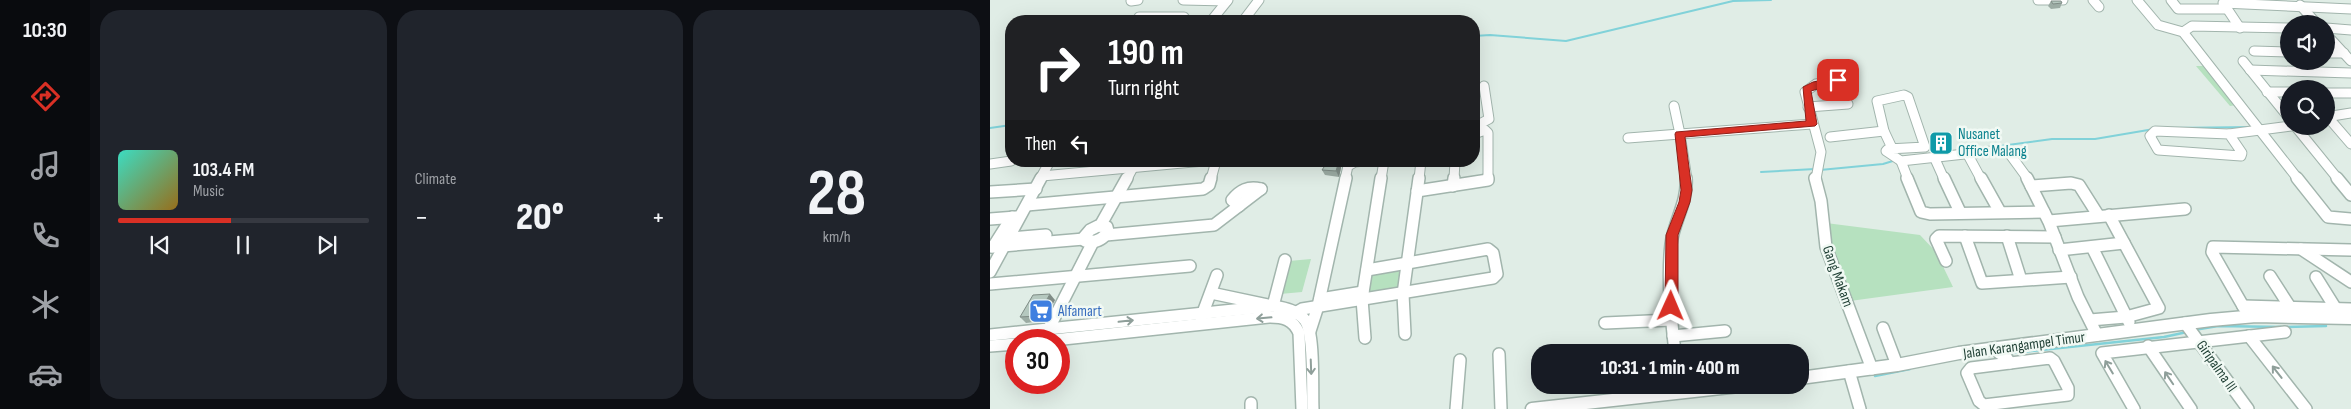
<!DOCTYPE html>
<html lang="en">
<head>
<meta charset="utf-8">
<style>
	body { margin:0; font-family:"Sofia Sans Condensed",sans-serif; background:#20242c; color:#f1f3f6; height:100vh; display:flex; flex-direction:column; font-size:19px; white-space:nowrap }
	* { box-sizing:border-box; margin:0 }
	p { font-size:16px; color:#9ea1a6 }
	.icon { flex:none; width:28px; height:28px; fill:none; stroke:currentColor; stroke-width:2; stroke-linecap:round; stroke-linejoin:round }
	.map { position:relative; flex:1; overflow:hidden }
	.sheet { display:flex; flex-direction:column; gap:10px; padding:10px; background:#0d0f14; width:900px }
	.sheet>* { flex:none }
	.guide { position:absolute; left:15px; top:15px; width:475px; height:152px; border-radius:20px; box-shadow:0 5px 20px #0002; background:#202124; color:#fff; overflow:hidden }
	.fabs { position:absolute; left:1290px; top:15px; display:grid; gap:10px }
	.fabs a { display:grid; place-items:center; width:55px; height:55px; border-radius:50%; background:#171b24; box-shadow:0 5px 20px #0002; font-size:25px }
	.speed { position:absolute; left:15px; top:329px; display:flex; gap:10px; font-size:25px; font-weight:700; text-align:center }
	.speed>* { display:grid; place-content:center; width:65px; height:65px; border-radius:50%; background:#171b24; box-shadow:0 5px 20px #0002; line-height:1 }
	.speed .limit { border:8px solid #d22; background:#fff; color:#111 }
	.pin { position:absolute; display:grid; place-items:center; width:42px; height:42px; color:#fff; margin:-21px; border-radius:10px; box-shadow:0 2px 8px #0006 }
	.me { position:absolute; width:55px; margin:-28px; rotate:1deg; stroke-linejoin:round; filter:drop-shadow(0 0 4px #0008) }
	.turn { display:flex; align-items:center; gap:18px; height:105px; padding:0 20px; font-size:22px }
	.turn .icon { width:65px; height:65px; stroke-width:2.5 }
	.turn b { display:block; font-size:35px; line-height:42px }
	.then { display:flex; align-items:center; height:48px; padding:0 20px; background:#0003; gap:10px; font-size:19px }
	.big { font-size:38px; font-weight:800; line-height:1.1 }
	.sheet .tile { flex:1; display:flex; flex-direction:column; justify-content:center; gap:8px; min-width:0; padding:0 18px; border-radius:20px; background:#20242c }
	.sheet .dial { align-items:center; gap:0 }
	.dial b { font-size:65px; line-height:1 }
	.song { display:flex; align-items:center; gap:15px }
	.cover { width:60px; height:60px; border-radius:8px; background:linear-gradient(135deg,hsl(170 70% 55%),hsl(40 70% 35%)) }
	.played { height:5px; border-radius:2px; background:linear-gradient(90deg,#d93025 45%,#363941 45%) }
	.keys { display:flex; justify-content:space-around; direction:ltr }
	.heat { display:flex; justify-content:space-between; align-items:center; font-size:28px; direction:ltr }
	.sheet .tiles { flex:1; display:grid; gap:10px; grid-template-columns:repeat(3,1fr) }
	.trip { position:absolute; left:541px; top:344px; width:278px; height:50px; border-radius:20px; background:#171b24; box-shadow:0 5px 20px #0002; font-weight:800; line-height:50px; text-align:center }
	main { display:flex; flex:1; min-height:0 }
	.dock { display:flex; flex-direction:column; width:90px; justify-content:space-around; align-items:center; background:#090b0e; color:#9ea1a6 }
	.dock .icon { width:35px; height:35px }
	.dock .current { color:#d93025 }
	.dock b { font-size:22px; color:#f1f3f6 }
	.map>svg:first-child { display:block }
	.green { fill:#b6e1bf }
	.lines { fill:none; stroke-linecap:round; stroke-linejoin:round }
	.stream-far1 { stroke:#81d2d9; stroke-width:2 }
	.stream { stroke:#81d2d9; stroke-width:2.5 }
	.minor-far1-casing { stroke:#a2b5ad; stroke-width:11 }
	.minor-casing { stroke:#a2b5ad; stroke-width:14 }
	.tertiary-casing { stroke:#a2b5ad; stroke-width:15 }
	.minor-far1 { stroke:#fff; stroke-width:9 }
	.minor { stroke:#fff; stroke-width:11 }
	.tertiary { stroke:#fff; stroke-width:12 }
	.wall { fill:#9caca4 }
	.shaded-wall { fill:#7f8c86 }
	.building { fill:#b5c8bf; stroke:#7f8c86 }
	.oneway { stroke:#8f9f9a }
	.route { fill:#d93025; stroke:#8d1f18 }
	.labels { text-anchor:middle; stroke-width:5; stroke-linejoin:round; paint-order:stroke }
	.culture-label { font-size:15px; fill:#0d838f; stroke:#f1f9f4; text-anchor:start }
	.street-label { font-size:15px; fill:#1f3f34; stroke:#f1f9f4 }
	.shop-label { font-size:15px; fill:#366cbe; stroke:#f1f9f4; text-anchor:start }
</style>
</head>
<body>
<main>
<nav class="dock">
<b>10:30</b>
<svg class="icon current" aria-label="directions" viewBox="0 0 24 24"><path d="M12 3l9 9-9 9-9-9zM9 14v-3h6M13 9l2 2-2 2"/></svg>
<svg class="icon" aria-label="music" viewBox="0 0 24 24"><path d="M9 18V5l10-2v13"/><circle cx="6" cy="18" r="3"/><circle cx="16" cy="16" r="3"/></svg>
<svg class="icon" aria-label="phone" viewBox="0 0 24 24"><path d="M5 4h4l2 5-3 2q2 4 5 5l2-3 5 2v4C11 20 4 13 5 4z"/></svg>
<svg class="icon" aria-label="climate" viewBox="0 0 24 24"><path d="M12 3v18M4 7l16 10M4 17L20 7"/></svg>
<svg class="icon" aria-label="car" viewBox="0 0 24 24"><path d="M5 17H2v-5l4-1 3-4h7l3 4 3 1v5h-3M9 17h6M6 11h13"/><circle cx="7" cy="17" r="2"/><circle cx="17" cy="17" r="2"/></svg>
</nav>
<section class="sheet">
<div class="tiles">
<div class="tile">
<div class="song"><i class="cover"></i><div><b>103.4 FM</b><p>Music</p></div></div>
<div class="played"></div>
<div class="keys"><svg class="icon" aria-label="previous" viewBox="0 0 24 24"><path d="M18 5L8 12l10 7zM5 5v14"/></svg><svg class="icon" aria-label="pause" viewBox="0 0 24 24"><path d="M8 5v14M16 5v14"/></svg><svg class="icon" aria-label="next" viewBox="0 0 24 24"><path d="M6 5l10 7-10 7zM19 5v14"/></svg></div>
</div>
<div class="tile"><p>Climate</p>
<div class="heat"><a>−</a><b class="big">20°</b><a>+</a></div>
</div>
<div class="tile dial"><b>28</b><p>km/h</p></div>
</div>
</section>
<div class="map">
<svg width="1361" height="409" viewBox="0 0 1361 409">
	<rect width="100%" height="100%" fill="#e0ede6"/>
	<!-- green -->
	<g class="green">
		<path d="M 1206,66 L 1218,66 L 1247,105 L 1240,106 Z"/>
		<path d="M 836,223 L 930,235 L 946,252 L 963,287 L 860,301 L 841,259 Z"/>
		<path d="M 321,259 L 312,292 L 290,294 L 299,261 Z"/>
		<path d="M 410,268 L 407,292 L 376,296 L 380,272 Z"/>
	</g>
	<g class="lines">
		<!-- stream-far1 -->
		<g class="stream-far1">
			<path d="M 484,36 L 500,35 L 576,41 L 743,1 L 781,0"/>
			<path d="M 0,128 L 21,125"/>
			<path d="M 1179,128 L 1264,127"/>
			<path d="M 1003,147 L 1062,139 L 1105,139 L 1164,129"/>
			<path d="M 830,170 L 893,164 L 906,160"/>
			<path d="M 771,172 L 825,169"/>
		</g>
		<!-- stream -->
		<g class="stream">
			<path d="M 1296,327 L 1336,326"/>
			<path d="M 1204,330 L 1228,326 L 1291,327"/>
			<path d="M 1022,353 L 1174,337 L 1197,332"/>
			<path d="M 885,376 L 920,369"/>
		</g>
		<!-- minor-far1 casing -->
		<g class="minor-far1-casing">
			<g id="minor-far1">
				<path d="M 193,0 L 237,1"/>
				<path d="M 1048,0 L 1073,0"/>
				<path d="M 1103,0 L 1109,7"/>
				<path d="M 1147,0 L 1168,25 L 1193,32 L 1308,179"/>
				<path d="M 1181,0 L 1188,9 L 1236,9"/>
				<path d="M 141,1 L 148,0"/>
				<path d="M 1233,3 L 1361,9"/>
				<path d="M 1234,4 L 1250,28"/>
				<path d="M 1310,5 L 1327,24"/>
				<path d="M 149,17 L 194,17"/>
				<path d="M 221,21 L 238,0"/>
				<path d="M 253,21 L 269,0"/>
				<path d="M 1336,28 L 1361,30"/>
				<path d="M 1193,32 L 1202,26 L 1299,28"/>
				<path d="M 1336,34 L 1361,61"/>
				<path d="M 1264,51 L 1299,52"/>
				<path d="M 1336,53 L 1354,53"/>
				<path d="M 1253,61 L 1299,118"/>
				<path d="M 1260,70 L 1361,73"/>
				<path d="M 1277,92 L 1299,92"/>
				<path d="M 1336,93 L 1361,93"/>
				<path d="M 818,107 L 858,104"/>
				<path d="M 1336,115 L 1361,144"/>
				<path d="M 1336,117 L 1361,113"/>
				<path d="M 1305,126 L 1348,179"/>
				<path d="M 484,127 L 499,119 L 494,86"/>
				<path d="M 1165,131 L 1239,134 L 1252,153 L 1251,156 L 1168,150 L 1160,136 Z"/>
				<path d="M 484,134 L 495,130 L 498,133 L 498,179"/>
				<path d="M 1239,134 L 1301,126"/>
				<path d="M 840,137 L 894,131"/>
				<path d="M 638,138 L 690,134 L 684,106"/>
				<path d="M 902,148 L 894,131 L 887,101 L 914,95 L 918,97 L 935,147 L 898,149 L 896,151 L 911,161 L 1002,151 L 1019,153 L 1038,179"/>
				<path d="M 978,155 L 991,179"/>
				<path d="M 945,159 L 954,179"/>
				<path d="M 911,161 L 918,179"/>
				<path d="M 0,164 L 21,161"/>
				<path d="M 52,176 L 214,161"/>
				<path d="M 50,179 L 60,161"/>
				<path d="M 137,179 L 145,164"/>
				<path d="M 221,179 L 226,161"/>
				<path d="M 355,179 L 358,166 L 365,162 L 374,161"/>
				<path d="M 391,179 L 394,161"/>
				<path d="M 429,179 L 431,161"/>
				<path d="M 464,179 L 465,161"/>
				<path d="M 697,179 L 690,134 L 822,124"/>
				<path d="M 826,179 L 831,152 L 815,92 L 826,84 L 861,78"/>
			</g>
		</g>
		<!-- minor casing -->
		<g class="minor-casing">
			<g id="minor">
				<path d="M 825,178 L 831,201 L 836,247 L 882,369"/>
				<path d="M 917,178 L 931,212 L 940,214 L 1054,212"/>
				<path d="M 954,178 L 970,212"/>
				<path d="M 991,178 L 1010,212"/>
				<path d="M 1037,178 L 1059,222 L 1088,297 L 1107,335"/>
				<path d="M 1307,178 L 1338,217 L 1361,219"/>
				<path d="M 1347,178 L 1361,195"/>
				<path d="M 463,186 L 464,178"/>
				<path d="M 1041,186 L 1081,183 L 1089,185 L 1108,215"/>
				<path d="M 427,191 L 498,180 L 498,178"/>
				<path d="M 0,192 L 46,189"/>
				<path d="M 37,205 L 213,189 L 219,185 L 221,178"/>
				<path d="M 249,206 L 242,200 C 250,190 258,186 271,189"/>
				<path d="M 0,219 L 26,217"/>
				<path d="M 1059,221 L 1195,209"/>
				<path d="M 108,226 L 117,227 L 118,231 C 113,240 105,243 95,241 L 94,237 L 100,230 Z"/>
				<path d="M 110,226 L 137,178"/>
				<path d="M 116,235 L 224,225 L 271,189"/>
				<path d="M 975,236 L 992,283 L 1081,277"/>
				<path d="M 1017,236 L 1031,280"/>
				<path d="M 20,238 L 56,235"/>
				<path d="M 0,247 L 94,239"/>
				<path d="M 3,247 L 22,217"/>
				<path d="M 1102,247 L 1139,322"/>
				<path d="M 1311,249 L 1361,282"/>
				<path d="M 1069,250 L 1134,243"/>
				<path d="M 956,261 L 946,239 L 949,236 L 1065,237"/>
				<path d="M 0,272 L 51,178"/>
				<path d="M 1280,276 L 1300,307"/>
				<path d="M 1326,277 L 1346,309"/>
				<path d="M 0,284 L 200,266"/>
				<path d="M 221,293 L 283,306 L 295,260"/>
				<path d="M 330,299 L 373,292"/>
				<path d="M 1253,306 L 1222,252 L 1223,247 L 1361,250"/>
				<path d="M 1257,312 L 1253,306 L 1361,309"/>
				<path d="M 211,318 L 227,275"/>
				<path d="M 296,318 L 312,309 L 503,278 L 507,274 L 503,253 L 498,249 L 377,270"/>
				<path d="M 1100,320 L 1136,317 L 1169,308 L 1119,215"/>
				<path d="M 615,323 L 681,320"/>
				<path d="M 1195,323 L 1258,409"/>
				<path d="M 893,328 L 907,365"/>
				<path d="M 320,331 L 328,306 L 356,178"/>
				<path d="M 415,334 L 413,294 L 429,178"/>
				<path d="M 0,335 L 283,306 C 294,308 307,310 315,320 C 325,333 322,390 323,409"/>
				<path d="M 683,336 L 735,331"/>
				<path d="M 1259,336 L 1316,409"/>
				<path d="M 375,338 L 372,299 L 391,178"/>
				<path d="M 53,340 L 103,242"/>
				<path d="M 64,340 L 279,317 C 293,317 303,319 309,333 L 312,409"/>
				<path d="M 0,346 L 26,344"/>
				<path d="M 1158,346 L 1201,409"/>
				<path d="M 685,352 C 681,317 677,279 681,244 C 684,221 698,202 696,178"/>
				<path d="M 1009,353 L 1016,357 L 1020,363"/>
				<path d="M 509,354 L 511,409"/>
				<path d="M 1060,358 L 1064,361 L 1078,388 L 1078,395 L 994,405 L 989,401 L 977,373 L 981,368 Z"/>
				<path d="M 859,371 L 870,409"/>
				<path d="M 261,403 L 261,409"/>
				<path d="M 466,409 L 470,360"/>
				<path d="M 1144,409 L 1112,353 L 1295,332"/>
			</g>
		</g>
		<!-- tertiary casing -->
		<g class="tertiary-casing">
			<g id="tertiary">
				<path d="M 810,378 L 907,365 L 969,353 L 1221,320 L 1266,316 L 1361,318"/>
				<path d="M 542,409 L 758,385"/>
			</g>
		</g>
		<!-- minor-far1 -->
		<use href="#minor-far1" class="minor-far1"/>
		<!-- minor -->
		<use href="#minor" class="minor"/>
		<!-- tertiary -->
		<use href="#tertiary" class="tertiary"/>
	</g>
	<!-- wall -->
	<g class="wall">
		<path d="M 1061,1 L 1072,3 L 1070,8 L 1061,9 L 1058,6 Z"/>
		<path d="M 352,163 L 349,177 L 335,175 L 332,170 Z"/>
		<path d="M 65,300 L 53,321 L 36,323 L 30,317 Z"/>
	</g>
	<!-- shaded-wall -->
	<g class="shaded-wall">
		<path d="M 349,161 L 351,161 L 352,163 L 349,177 L 346,171 Z"/>
		<path d="M 60,294 L 65,300 L 53,321 L 47,316 Z"/>
	</g>
	<!-- building -->
	<g class="building">
		<path d="M 1061,1 L 1071,1 L 1072,3 L 1063,4 Z"/>
		<path d="M 338,161 L 349,161 L 346,171 L 332,170 Z"/>
		<path d="M 60,294 L 47,316 L 30,317 L 43,295 Z"/>
	</g>
	<!-- one-way arrows -->
	<defs><path id="oneway-shaft" d="M-6 0H5M1.5-3L5.5 0L1.5 3" fill="none" stroke-width="1.6" stroke-linecap="round" stroke-linejoin="round" transform="scale(1.25)"/></defs>
	<g class="oneway">
		<use href="#oneway-shaft" transform="translate(274 318) rotate(175)"/>
		<use href="#oneway-shaft" transform="translate(136 321) rotate(-6)"/>
		<use href="#oneway-shaft" transform="translate(321 367) rotate(88)"/>
		<use href="#oneway-shaft" transform="translate(1119 367) rotate(-121)"/>
		<use href="#oneway-shaft" transform="translate(1287 372) rotate(-128)"/>
		<use href="#oneway-shaft" transform="translate(1179 378) rotate(-124)"/>
	</g>
	<!-- route -->
	<path class="route" d="M 848,77 L 853,80 L 851,82 L 821,91 L 827,124 L 825,126 L 695,137 L 702,190 L 700,202 L 688,235 L 688,306 L 686,310 L 677,310 L 675,306 L 676,235 L 689,202 L 691,190 L 685,134 L 686,132 L 816,121 L 813,87 L 823,82 Z"/>
	<!-- icons -->
	<defs>
		<g id="building-square" transform="scale(1.25)"><rect x="-9" y="-9" width="18" height="18" rx="4" fill="#0f9aa8" stroke="#f1f9f4"/><path d="M-4-6H4V6H1V3H-1V6H-4ZM-2.5-4.3h1.7v1.8h-1.7ZM.8-4.3h1.7v1.8H.8ZM-2.5-1h1.7V.8h-1.7ZM.8-1h1.7V.8H.8Z" fill="#fff"/></g>
		<g id="supermarket-square" transform="scale(1.25)"><rect x="-9" y="-9" width="18" height="18" rx="4" fill="#3f7fe0" stroke="#f1f9f4"/><path d="M-6-5.5h2.5l.6 2H6L4.5 2H-2.5L-4.4-4H-6ZM-1.5 3.2a1.3 1.3 0 1 0 .1 0ZM3 3.2a1.3 1.3 0 1 0 .1 0Z" fill="#fff"/></g>
	</defs>
	<g fill-rule="evenodd">
		<use href="#building-square" x="951" y="143"/>
		<use href="#supermarket-square" x="51" y="311"/>
	</g>
	<g class="labels">
		<!-- culture labels -->
		<g class="culture-label">
			<text x="968" y="139">Nusanet<tspan x="968" dy="17">Office Malang</tspan></text>
		</g>
		<!-- street labels -->
		<g class="street-label">
			<text transform="translate(848 276) rotate(70)" y="5">Gang Makam</text>
			<text transform="translate(1034 345) rotate(-8)" y="5">Jalan Karangampel Timur</text>
			<text transform="translate(1227 366) rotate(55)" y="5">Giripalma III</text>
		</g>
		<!-- shop labels -->
		<g class="shop-label">
			<text x="68" y="316">Alfamart</text>
		</g>
	</g>
</svg>
<div class="fabs">
<a><svg class="icon" aria-label="sound" viewBox="0 0 24 24"><path d="M4 9h4l5-4v14l-5-4H4zM17 9q2 3 0 6"/></svg></a>
<a><svg class="icon" aria-label="search" viewBox="0 0 24 24"><circle cx="10" cy="10" r="6"/><path d="M15 15l6 6"/></svg></a>
</div>
<div class="speed"><div class="limit">30</div></div>
<div class="pin" style="left:848px;top:80px;background:#d93025"><svg class="icon" aria-label="arrive" viewBox="0 0 24 24"><path d="M6 21V4h12l-3 4 3 4H6"/></svg></div>
<svg class="me" style="left:681px;top:306px" viewBox="-20 -20 40 40"><path d="M0-17L14 15 0 8-14 15z" fill="#d93025" stroke="#fff" stroke-width="4"/></svg>
<div class="trip">10:31 · 1 min · 400 m</div>
<div class="guide">
<div class="turn"><svg class="icon" aria-label="right" viewBox="0 0 24 24"><path d="M7 20v-9h11M14 6l5 5-5 5"/></svg><div><b>190 m</b>Turn right</div></div>
<div class="then">Then<svg class="icon" aria-label="left" viewBox="0 0 24 24"><path d="M17 20v-9H6M10 6l-5 5 5 5"/></svg></div>
</div>
</div>
</main>
</body>
</html>
